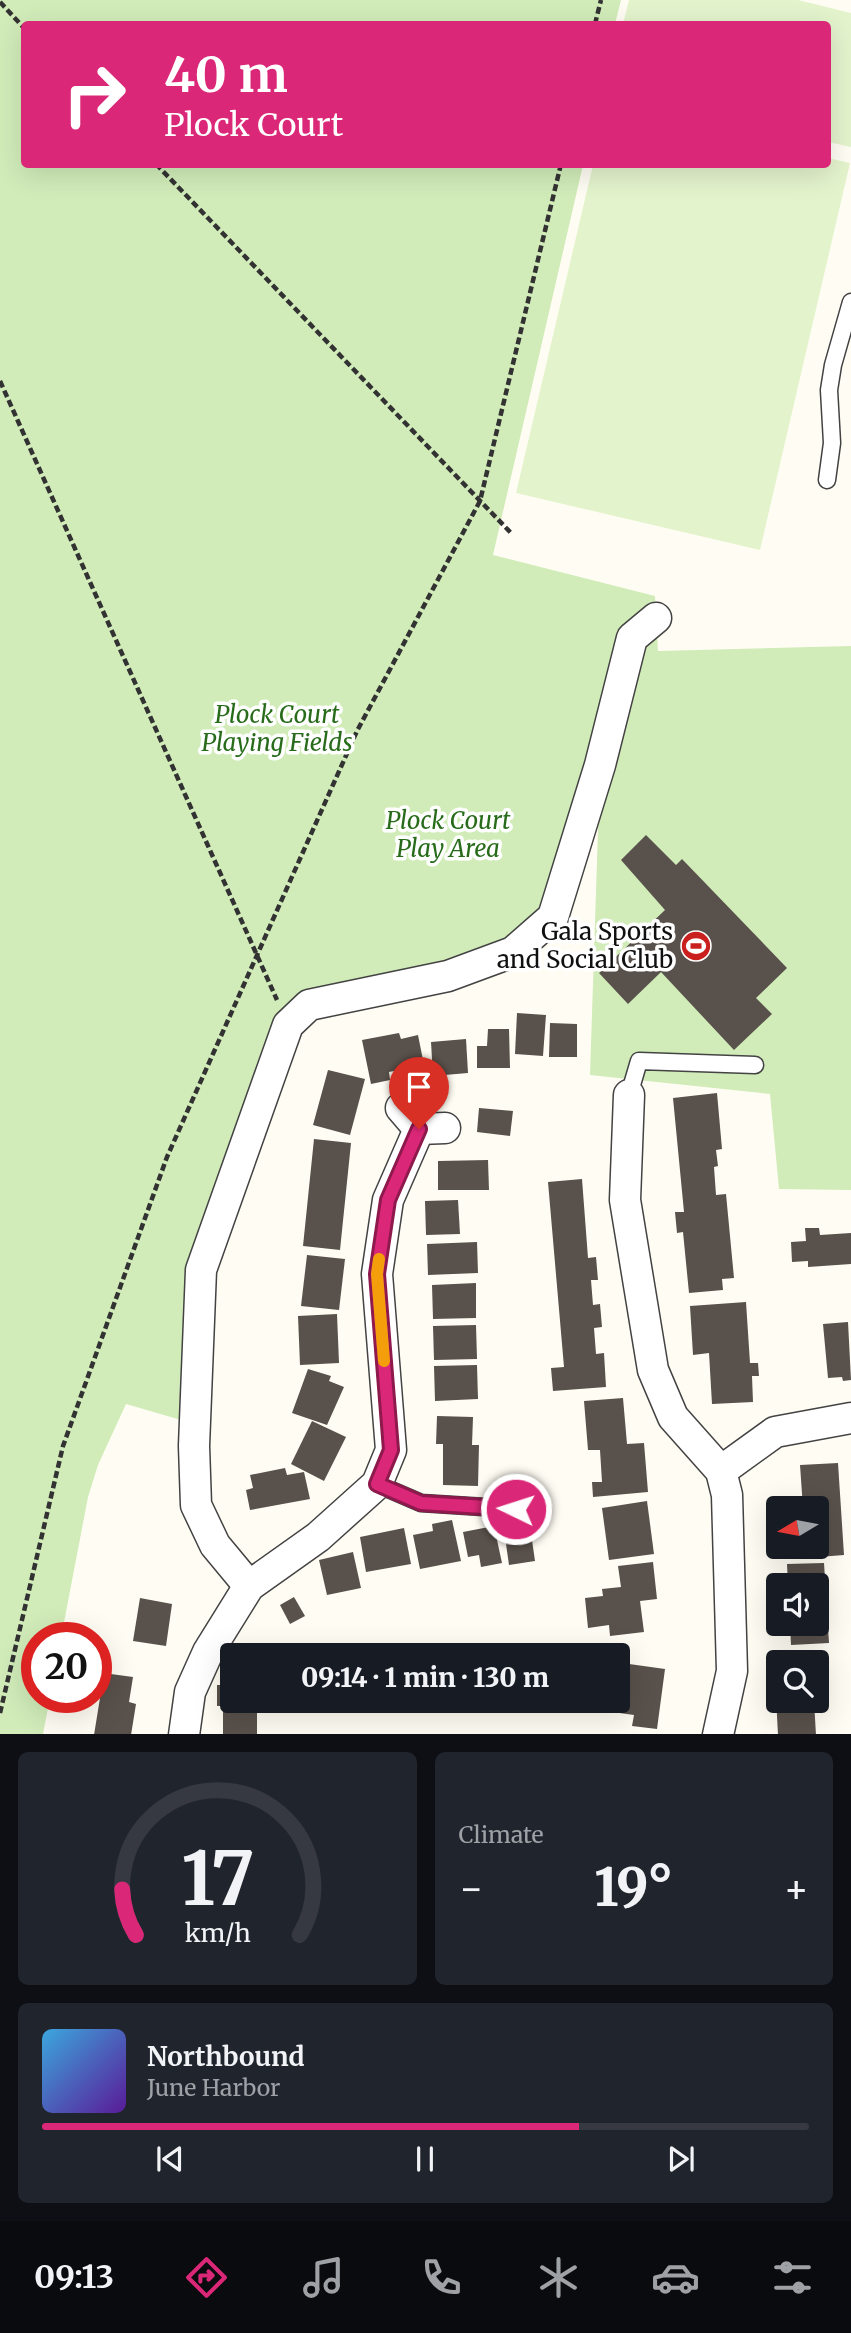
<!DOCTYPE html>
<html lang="en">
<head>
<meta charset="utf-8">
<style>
	body { margin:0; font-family:Merriweather,serif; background:#20242c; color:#f1f3f6; height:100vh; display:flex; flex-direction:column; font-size:26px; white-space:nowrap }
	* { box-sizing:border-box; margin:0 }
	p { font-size:23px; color:#9ea1a6 }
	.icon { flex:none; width:38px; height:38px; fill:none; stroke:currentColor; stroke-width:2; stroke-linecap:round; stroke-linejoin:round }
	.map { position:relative; height:1734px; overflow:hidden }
	.drawer { display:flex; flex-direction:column; gap:18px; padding:18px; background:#0d0f14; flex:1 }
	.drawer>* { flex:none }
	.guide { position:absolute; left:21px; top:21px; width:810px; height:147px; border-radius:7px; box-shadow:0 7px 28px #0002; background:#db2777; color:#fff; overflow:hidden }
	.needle { width:46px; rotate:260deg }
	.tools { position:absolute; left:766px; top:1496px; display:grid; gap:14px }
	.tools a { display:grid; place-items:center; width:63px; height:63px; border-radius:7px; background:#171b24; box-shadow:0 7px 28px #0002; font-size:35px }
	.speed { position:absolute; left:21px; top:1622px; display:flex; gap:14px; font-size:35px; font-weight:700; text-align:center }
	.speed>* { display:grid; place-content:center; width:91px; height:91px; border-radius:50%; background:#171b24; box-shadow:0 7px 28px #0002; line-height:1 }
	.speed .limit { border:10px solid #d22; background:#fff; color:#111 }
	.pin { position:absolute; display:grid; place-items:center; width:60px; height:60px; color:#fff; margin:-72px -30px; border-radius:50% 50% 50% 0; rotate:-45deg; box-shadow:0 0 7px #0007 }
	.pin .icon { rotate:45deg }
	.me { position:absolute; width:77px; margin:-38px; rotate:274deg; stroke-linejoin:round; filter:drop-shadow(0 0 5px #0008) }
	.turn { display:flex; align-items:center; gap:24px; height:147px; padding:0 28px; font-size:32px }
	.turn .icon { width:91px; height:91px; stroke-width:2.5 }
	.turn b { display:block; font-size:49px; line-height:60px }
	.big { font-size:52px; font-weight:800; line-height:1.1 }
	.drawer .tile { flex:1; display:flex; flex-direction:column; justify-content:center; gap:10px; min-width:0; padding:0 24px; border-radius:10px; background:#20242c }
	.drawer .dial { align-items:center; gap:0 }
	.dial svg { height:182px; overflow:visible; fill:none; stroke:#363941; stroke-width:7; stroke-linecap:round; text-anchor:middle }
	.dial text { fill:#f1f3f6; stroke:none }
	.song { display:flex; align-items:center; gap:21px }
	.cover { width:84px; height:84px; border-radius:10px; background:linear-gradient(135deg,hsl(200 70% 55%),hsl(270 70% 35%)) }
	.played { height:7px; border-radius:4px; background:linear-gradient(90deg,#db2777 70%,#363941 70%) }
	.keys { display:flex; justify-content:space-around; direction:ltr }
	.heat { display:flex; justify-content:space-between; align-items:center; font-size:38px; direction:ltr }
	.drawer .tiles { flex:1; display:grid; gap:18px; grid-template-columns:1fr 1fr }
	.tile:last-child { grid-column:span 2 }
	.trip { position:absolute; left:220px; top:1643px; width:410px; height:70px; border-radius:7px; background:#171b24; box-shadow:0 7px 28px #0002; font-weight:800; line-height:70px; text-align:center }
	.tab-bar { display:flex; height:112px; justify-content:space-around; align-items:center; background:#090b0e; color:#9ea1a6 }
	.tab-bar .icon { width:49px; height:49px }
	.tab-bar .active { color:#db2777 }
	.tab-bar b { font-size:32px; color:#f1f3f6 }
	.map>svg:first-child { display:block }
	.green { fill:#d1ecb9 }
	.pitch { fill:#e3f3cc }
	.building { fill:#59514b }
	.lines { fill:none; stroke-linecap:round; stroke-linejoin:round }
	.service-casing { stroke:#434343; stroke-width:19 }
	.minor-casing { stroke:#434343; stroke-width:33 }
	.path { stroke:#323232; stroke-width:4.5; stroke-dasharray:7 3.5; stroke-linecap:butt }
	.service { stroke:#fff; stroke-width:16 }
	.minor { stroke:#fff; stroke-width:30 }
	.route-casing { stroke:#8e194d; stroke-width:18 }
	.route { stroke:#db2777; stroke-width:12 }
	.slow { stroke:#f59e0b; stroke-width:12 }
	.labels { text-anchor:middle; stroke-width:7; stroke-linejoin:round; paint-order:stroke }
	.park-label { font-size:24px; font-style:italic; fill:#286c1b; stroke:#fff }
	.poi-label { font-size:24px; fill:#101010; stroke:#fff; text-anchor:end }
</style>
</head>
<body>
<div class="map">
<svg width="851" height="1735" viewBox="0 0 851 1735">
	<rect width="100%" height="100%" fill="#fffdf3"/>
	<!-- green -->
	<path class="green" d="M 0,0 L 621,0 L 615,24 L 24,24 L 24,164 L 583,165 L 493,555 L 655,596 L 658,651 L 851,646 L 851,1190 L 779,1189 L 770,1094 L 590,1075 L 600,769 L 553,917 L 513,952 L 309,1005 L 201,1270 L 195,1424 L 126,1404 L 98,1465 L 88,1497 L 61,1638 L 37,1638 L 37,1698 L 50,1698 L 43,1734 L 0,1735 Z"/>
	<!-- pitch -->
	<g class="pitch">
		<path d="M 629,0 L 798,0 L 851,13 L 851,147 L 828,142 L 828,24 L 623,24 Z"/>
		<path d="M 828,158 L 850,163 L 760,550 L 516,493 L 593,165 L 828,164 Z"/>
	</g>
	<!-- building -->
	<g class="building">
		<path d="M 646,835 L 676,865 L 682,859 L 787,968 L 756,998 L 772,1014 L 734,1050 L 661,972 L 628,1004 L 599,973 L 665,910 L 621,860 Z"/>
		<path d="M 517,1013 L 546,1015 L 543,1056 L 515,1054 Z"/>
		<path d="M 550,1023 L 577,1024 L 577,1057 L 549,1057 Z"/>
		<path d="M 488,1029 L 509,1029 L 510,1068 L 477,1068 L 477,1046 L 487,1046 Z"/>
		<path d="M 399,1033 L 401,1039 L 418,1035 L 424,1065 L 389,1072 L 390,1080 L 371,1084 L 362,1040 Z"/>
		<path d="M 466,1039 L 468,1073 L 433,1076 L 431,1042 Z"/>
		<path d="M 328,1070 L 365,1079 L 350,1135 L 313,1125 Z"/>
		<path d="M 717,1093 L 722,1149 L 716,1150 L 718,1166 L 714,1167 L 716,1195 L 726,1194 L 734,1278 L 722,1279 L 723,1290 L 689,1293 L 683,1232 L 677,1233 L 675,1212 L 684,1212 L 673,1098 Z"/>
		<path d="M 479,1108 L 513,1111 L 510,1136 L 477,1132 Z"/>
		<path d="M 314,1139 L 351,1143 L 340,1250 L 303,1246 Z"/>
		<path d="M 488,1160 L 489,1190 L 438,1190 L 438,1161 Z"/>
		<path d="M 582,1179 L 588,1258 L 596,1257 L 598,1280 L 591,1280 L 593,1305 L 600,1304 L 602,1327 L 594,1328 L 596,1354 L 604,1353 L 606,1387 L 553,1391 L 551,1368 L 564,1367 L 548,1182 Z"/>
		<path d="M 458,1200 L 460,1234 L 426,1235 L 425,1201 Z"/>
		<path d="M 805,1228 L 819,1228 L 820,1235 L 851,1233 L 851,1264 L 808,1267 L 808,1261 L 792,1262 L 791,1242 L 806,1241 Z"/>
		<path d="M 477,1242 L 478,1273 L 428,1275 L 427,1244 Z"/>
		<path d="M 307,1255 L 345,1259 L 339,1310 L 301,1306 Z"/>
		<path d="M 476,1283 L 476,1318 L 433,1319 L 432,1285 Z"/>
		<path d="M 746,1302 L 750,1363 L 758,1363 L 759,1376 L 752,1376 L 753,1402 L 712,1404 L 709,1353 L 693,1355 L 690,1306 Z"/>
		<path d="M 337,1314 L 339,1363 L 300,1365 L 298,1316 Z"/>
		<path d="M 848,1322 L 851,1380 L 843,1381 L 842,1377 L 828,1378 L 823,1324 Z"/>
		<path d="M 476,1325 L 477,1359 L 434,1360 L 433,1326 Z"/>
		<path d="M 477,1365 L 478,1399 L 435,1401 L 434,1366 Z"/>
		<path d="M 308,1369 L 331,1376 L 329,1381 L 344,1387 L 327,1425 L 292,1413 Z"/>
		<path d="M 623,1398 L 627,1444 L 644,1443 L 648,1492 L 593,1497 L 592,1482 L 602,1482 L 600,1450 L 588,1450 L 584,1401 Z"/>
		<path d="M 437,1416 L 473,1417 L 472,1445 L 479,1445 L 478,1486 L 443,1485 L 443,1444 L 436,1444 Z"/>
		<path d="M 312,1421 L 346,1437 L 324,1481 L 291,1464 Z"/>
		<path d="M 838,1463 L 844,1555 L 806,1558 L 805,1547 L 817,1547 L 817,1508 L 803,1508 L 800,1465 Z"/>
		<path d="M 285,1468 L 287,1475 L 304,1472 L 310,1499 L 250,1510 L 246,1490 L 253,1488 L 250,1475 Z"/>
		<path d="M 647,1501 L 654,1554 L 609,1560 L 602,1508 Z"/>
		<path d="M 452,1520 L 461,1561 L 420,1569 L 413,1535 L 433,1531 L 432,1524 Z"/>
		<path d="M 494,1526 L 502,1563 L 481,1567 L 479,1555 L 468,1557 L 463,1532 Z"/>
		<path d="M 530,1526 L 535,1561 L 509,1565 L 504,1530 Z"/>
		<path d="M 404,1528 L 411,1564 L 366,1572 L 360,1537 Z"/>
		<path d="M 353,1552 L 361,1588 L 327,1595 L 319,1560 Z"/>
		<path d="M 653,1562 L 657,1599 L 640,1601 L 644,1632 L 610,1636 L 609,1625 L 588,1628 L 585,1598 L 603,1596 L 602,1589 L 621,1587 L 618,1566 Z"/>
		<path d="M 824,1563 L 829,1643 L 791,1645 L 790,1624 L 817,1624 L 817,1586 L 788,1586 L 787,1564 Z"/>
		<path d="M 294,1597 L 305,1616 L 290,1624 L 280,1605 Z"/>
		<path d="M 140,1598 L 172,1604 L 166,1646 L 133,1641 Z"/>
		<path d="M 812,1657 L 812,1662 L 779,1662 L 779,1701 L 814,1701 L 816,1735 L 778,1735 L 774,1658 Z"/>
		<path d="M 622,1663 L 665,1669 L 657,1729 L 632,1726 L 634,1715 L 605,1711 L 606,1701 L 618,1701 Z"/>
		<path d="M 96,1672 L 133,1677 L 129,1702 L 136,1704 L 131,1735 L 94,1735 L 100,1698 L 96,1697 Z"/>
		<path d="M 217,1685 L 233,1685 L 233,1701 L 273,1701 L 273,1704 L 257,1704 L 257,1735 L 223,1735 L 223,1706 L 217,1706 Z"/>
	</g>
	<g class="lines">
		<!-- service casing -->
		<g class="service-casing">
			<g id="service">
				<path d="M 827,480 L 832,443 L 829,390 L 833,365 L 851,302"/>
				<path d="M 629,1095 L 639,1061 L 755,1065"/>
				<path d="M 377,1484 L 421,1503 L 516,1509"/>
			</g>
		</g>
		<!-- minor casing -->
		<g class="minor-casing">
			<g id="minor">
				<path d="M 629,1095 L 625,1200 L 653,1370 L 673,1417 L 721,1471 L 727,1495 L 732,1671 L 718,1735"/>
				<path d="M 419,1129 L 445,1128"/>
				<path d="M 721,1471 L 775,1432 L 851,1418"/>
				<path d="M 249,1586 L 215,1545 L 196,1505 L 194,1446 L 201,1270 L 288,1025 L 309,1005 L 448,976 L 513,952 L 553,917 L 600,765 L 632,638 L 656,618"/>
				<path d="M 184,1735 L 190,1692 L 208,1652 L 249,1586 L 318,1537 L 377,1484 L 391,1450 L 377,1274 L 388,1200 L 419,1129 L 401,1108"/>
			</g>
		</g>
		<!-- path -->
		<g class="path">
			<path d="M 0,2 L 24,28"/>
			<path d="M 595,24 L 601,0"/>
			<path d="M 156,164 L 512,534"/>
			<path d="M 0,381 L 277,1000"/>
			<path d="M 0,1713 L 63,1446 L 167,1157 L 357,731 L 480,501 L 561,164"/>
		</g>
		<!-- service -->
		<use href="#service" class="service"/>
		<!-- minor -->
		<use href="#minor" class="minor"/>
	</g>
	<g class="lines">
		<!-- route casing -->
		<g class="route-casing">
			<path id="route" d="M 419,1129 L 388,1200 L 377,1274 L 391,1450 L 377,1484 L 421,1503 L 516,1509"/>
		</g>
		<!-- route -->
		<use href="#route" class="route"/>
		<!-- slow -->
		<path class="slow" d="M 379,1259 L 377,1274 L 384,1361"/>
	</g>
	<!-- icons -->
	<defs>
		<g id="stadium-disc" transform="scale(1.575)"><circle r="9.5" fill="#c91f1f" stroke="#fff"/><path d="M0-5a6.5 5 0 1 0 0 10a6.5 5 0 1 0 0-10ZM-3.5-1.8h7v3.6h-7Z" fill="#fff"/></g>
	</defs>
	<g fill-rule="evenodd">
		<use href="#stadium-disc" x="696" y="946"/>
	</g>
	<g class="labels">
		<!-- park labels -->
		<g class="park-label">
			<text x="277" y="723">Plock Court<tspan x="277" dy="28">Playing Fields</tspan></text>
			<text x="448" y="829">Plock Court<tspan x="448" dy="28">Play Area</tspan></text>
		</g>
		<!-- poi labels -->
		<g class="poi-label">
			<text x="673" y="940">Gala Sports<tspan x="673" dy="28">and Social Club</tspan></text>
		</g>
	</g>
</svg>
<div class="tools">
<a><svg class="needle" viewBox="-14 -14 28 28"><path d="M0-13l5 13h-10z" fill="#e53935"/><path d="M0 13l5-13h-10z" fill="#9ea1a6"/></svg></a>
<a><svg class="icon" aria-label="sound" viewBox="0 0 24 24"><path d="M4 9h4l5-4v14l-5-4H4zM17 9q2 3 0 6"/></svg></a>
<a><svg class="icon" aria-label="search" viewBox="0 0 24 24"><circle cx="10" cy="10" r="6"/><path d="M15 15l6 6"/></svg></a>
</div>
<div class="speed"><div class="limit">20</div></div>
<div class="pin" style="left:419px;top:1129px;background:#d93025"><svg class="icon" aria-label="arrive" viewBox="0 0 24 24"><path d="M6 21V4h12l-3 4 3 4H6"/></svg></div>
<svg class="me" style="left:516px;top:1509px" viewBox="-20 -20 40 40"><circle r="17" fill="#db2777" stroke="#fff" stroke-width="3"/><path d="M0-11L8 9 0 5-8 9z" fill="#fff"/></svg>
<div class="trip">09:14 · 1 min · 130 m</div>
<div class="guide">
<div class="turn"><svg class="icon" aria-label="right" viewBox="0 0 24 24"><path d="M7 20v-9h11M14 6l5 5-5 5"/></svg><div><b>40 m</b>Plock Court</div></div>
</div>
</div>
<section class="drawer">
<div class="tiles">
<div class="tile dial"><svg viewBox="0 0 100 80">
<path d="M14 69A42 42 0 1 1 86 69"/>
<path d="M14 69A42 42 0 0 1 8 49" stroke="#db2777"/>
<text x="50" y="56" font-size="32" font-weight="700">17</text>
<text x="50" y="72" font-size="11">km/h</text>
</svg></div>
<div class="tile"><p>Climate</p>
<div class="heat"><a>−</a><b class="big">19°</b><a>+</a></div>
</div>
<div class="tile">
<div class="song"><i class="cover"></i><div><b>Northbound</b><p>June Harbor</p></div></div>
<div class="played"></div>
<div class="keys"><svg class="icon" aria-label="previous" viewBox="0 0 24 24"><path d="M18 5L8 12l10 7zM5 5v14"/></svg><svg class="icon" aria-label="pause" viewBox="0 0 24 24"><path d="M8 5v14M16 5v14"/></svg><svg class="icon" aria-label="next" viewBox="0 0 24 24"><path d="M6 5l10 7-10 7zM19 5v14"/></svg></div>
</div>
</div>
</section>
<nav class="tab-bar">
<b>09:13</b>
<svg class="icon active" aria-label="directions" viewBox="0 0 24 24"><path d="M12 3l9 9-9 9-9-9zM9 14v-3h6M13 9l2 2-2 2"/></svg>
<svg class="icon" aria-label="music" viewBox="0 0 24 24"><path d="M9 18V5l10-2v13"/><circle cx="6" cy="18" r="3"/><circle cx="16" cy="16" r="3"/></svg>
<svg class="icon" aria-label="phone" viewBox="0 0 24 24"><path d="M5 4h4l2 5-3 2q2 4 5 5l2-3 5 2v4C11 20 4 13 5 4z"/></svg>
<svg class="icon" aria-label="climate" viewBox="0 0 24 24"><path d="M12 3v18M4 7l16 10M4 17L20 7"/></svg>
<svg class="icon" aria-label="car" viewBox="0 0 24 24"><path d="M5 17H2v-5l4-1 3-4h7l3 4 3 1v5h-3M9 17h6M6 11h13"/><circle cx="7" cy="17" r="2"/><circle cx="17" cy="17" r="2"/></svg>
<svg class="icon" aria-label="filters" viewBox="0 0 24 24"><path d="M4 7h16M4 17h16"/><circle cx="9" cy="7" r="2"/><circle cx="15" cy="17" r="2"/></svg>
</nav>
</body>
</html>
